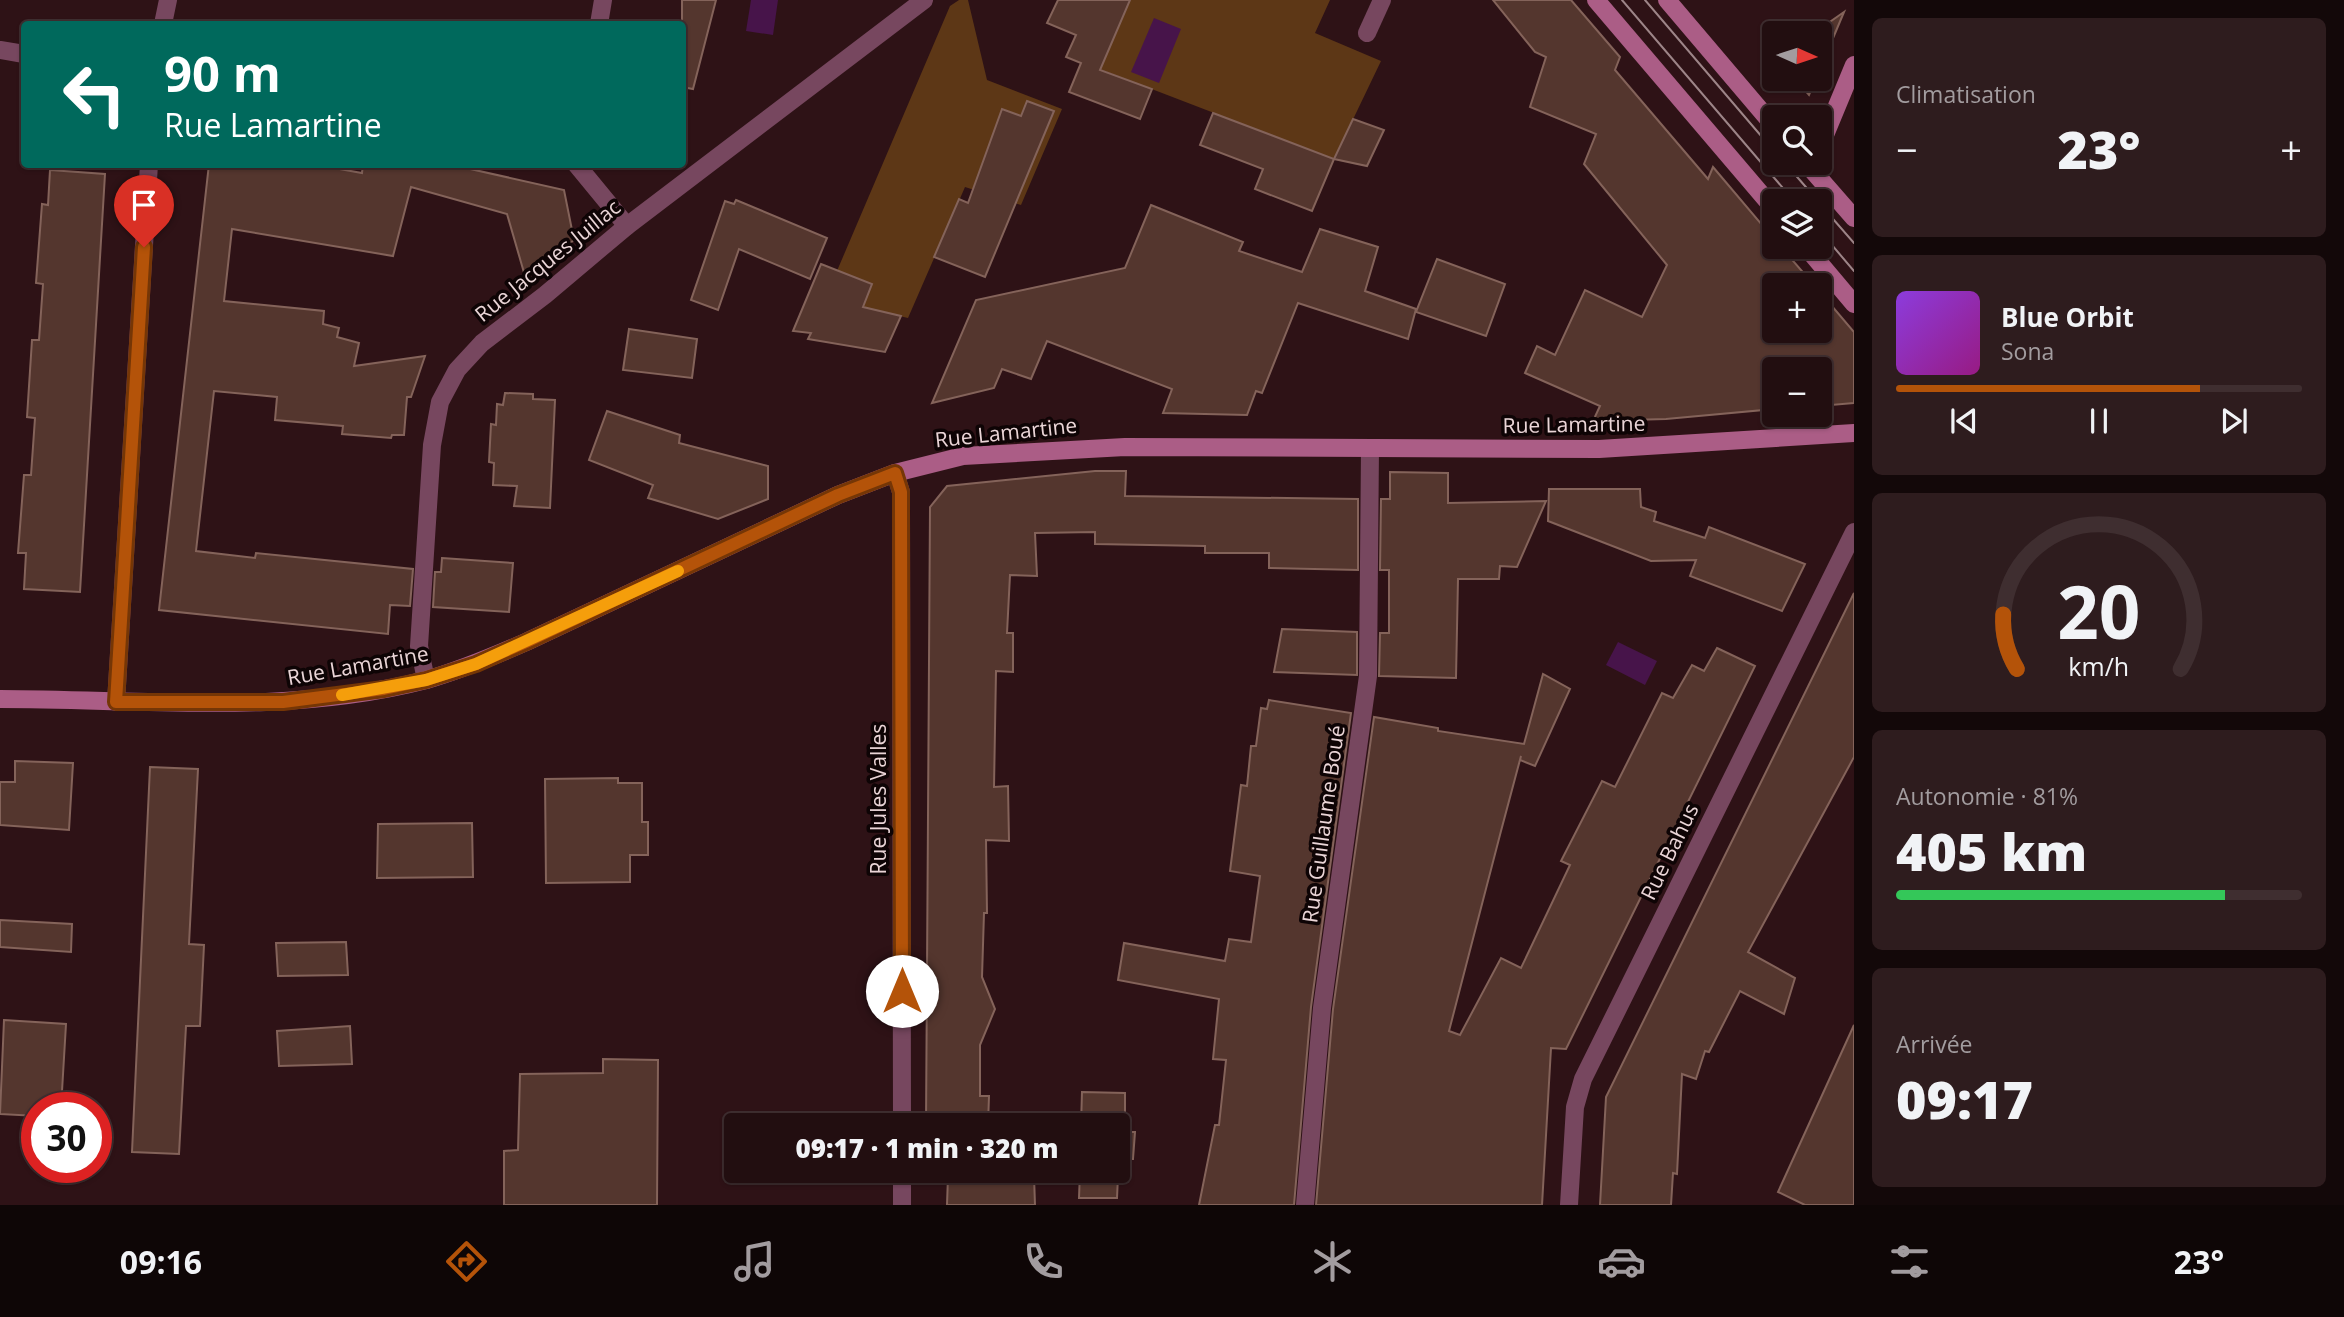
<!DOCTYPE html>
<html lang="fr">
<head>
<meta charset="utf-8">
<style>
	body { margin:0; font-family:"Open Sans",sans-serif; background:#2e1c1e; color:#f1f3f6; height:100vh; display:flex; flex-direction:column; font-size:26px; white-space:nowrap }
	* { box-sizing:border-box; margin:0 }
	p { font-size:23px; color:#a29c9f }
	.icon { flex:none; width:38px; height:38px; fill:none; stroke:currentColor; stroke-width:2; stroke-linecap:round; stroke-linejoin:round }
	.map { position:relative; flex:1; overflow:hidden }
	.sheet { display:flex; flex-direction:column; gap:18px; padding:18px; background:#130809; width:490px }
	.sheet>* { flex:none }
	.banner { position:absolute; left:21px; top:21px; width:665px; height:147px; border-radius:7px; box-shadow:0 2px 5px #0004,0 0 0 2px #3f2e30; background:#00695c; color:#fff; overflow:hidden }
	.needle { width:46px; rotate:93deg }
	.fabs { position:absolute; left:1762px; top:21px; display:grid; gap:14px }
	.fabs a { display:grid; place-items:center; width:70px; height:70px; border-radius:7px; background:#220e10; box-shadow:0 2px 5px #0004,0 0 0 2px #3f2e30; font-size:35px }
	.speed { position:absolute; left:21px; top:1092px; display:flex; gap:14px; font-size:35px; font-weight:700; text-align:center }
	.speed>* { display:grid; place-content:center; width:91px; height:91px; border-radius:50%; background:#220e10; box-shadow:0 2px 5px #0004,0 0 0 2px #3f2e30; line-height:1 }
	.speed .limit { border:10px solid #d22; background:#fff; color:#111 }
	.pin { position:absolute; display:grid; place-items:center; width:60px; height:60px; color:#fff; margin:-72px -30px; border-radius:50% 50% 50% 0; rotate:-45deg; box-shadow:0 0 7px #0007 }
	.pin .icon { rotate:45deg }
	.me { position:absolute; width:77px; margin:-38px; rotate:0deg; stroke-linejoin:round; filter:drop-shadow(0 0 5px #0008) }
	.turn { display:flex; align-items:center; gap:24px; height:147px; padding:0 28px; font-size:32px }
	.turn .icon { width:91px; height:91px; stroke-width:2.5 }
	.turn b { display:block; font-size:49px; line-height:60px }
	.big { font-size:52px; font-weight:800; line-height:1.1 }
	.sheet .card { flex:1; display:flex; flex-direction:column; justify-content:center; gap:10px; min-width:0; padding:0 24px; border-radius:10px; background:#2e1c1e }
	.sheet .dial { align-items:center; gap:0 }
	.dial svg { height:182px; overflow:visible; fill:none; stroke:#3f2e30; stroke-width:7; stroke-linecap:round; text-anchor:middle }
	.dial text { fill:#f1f3f6; stroke:none }
	.song { display:flex; align-items:center; gap:21px }
	.cover { width:84px; height:84px; border-radius:10px; background:linear-gradient(135deg,hsl(270 70% 55%),hsl(310 70% 35%)) }
	.played { height:7px; border-radius:4px; background:linear-gradient(90deg,#b45309 75%,#3f2e30 75%) }
	.keys { display:flex; justify-content:space-around; direction:ltr }
	.heat { display:flex; justify-content:space-between; align-items:center; font-size:38px; direction:ltr }
	.charge { height:10px; border-radius:5px; background:linear-gradient(90deg,#34c759 81%,#3f2e30 0) }
	.trip { position:absolute; left:724px; top:1113px; width:406px; height:70px; border-radius:7px; background:#220e10; box-shadow:0 2px 5px #0004,0 0 0 2px #3f2e30; font-weight:800; line-height:70px; text-align:center }
	.menu { display:flex; height:112px; justify-content:space-around; align-items:center; background:#0e0606; color:#a29c9f }
	.menu .icon { width:49px; height:49px }
	.menu .current { color:#b45309 }
	.menu b { font-size:32px; color:#f1f3f6 }
	main { display:flex; flex:1; min-height:0 }
	.map>svg:first-child { display:block }
	.green { fill:#5d3716 }
	.water { fill:#47144a }
	.building { fill:#54362e; stroke:#84635a; stroke-width:2 }
	.lines { fill:none; stroke-linecap:round; stroke-linejoin:round }
	.lane { stroke:#77475f; stroke-width:18 }
	.street { stroke:#77475f; stroke-width:18 }
	.secondary { stroke:#ab5d86; stroke-width:18 }
	.tram { stroke:#9d8588; stroke-width:2 }
	.route-casing { stroke:#753606; stroke-width:18 }
	.route { stroke:#b45309; stroke-width:12 }
	.slow { stroke:#f59e0b; stroke-width:12 }
	.labels { text-anchor:middle; stroke-width:7; stroke-linejoin:round; paint-order:stroke }
	.street-label { font-size:21px; fill:#ead5d7; stroke:#0e0405 }
</style>
</head>
<body>
<main>
<div class="map">
<svg width="1854" height="1205" viewBox="0 0 1854 1205">
	<rect width="100%" height="100%" fill="#2e1216"/>
	<!-- green -->
	<g class="green">
		<path d="M 959,0 L 968,0 L 987,80 L 1062,109 L 1021,205 L 965,187 L 908,318 L 825,299 L 950,6 Z"/>
		<path d="M 1101,0 L 1330,0 L 1315,33 L 1381,61 L 1334,159 L 1097,68 Z"/>
	</g>
	<!-- water -->
	<g class="water">
		<path d="M 751,0 L 778,0 L 773,35 L 746,31 Z"/>
		<path d="M 1154,18 L 1181,29 L 1159,83 L 1131,72 Z"/>
		<path d="M 1618,642 L 1657,661 L 1645,685 L 1606,665 Z"/>
	</g>
	<!-- building -->
	<g class="building">
		<path d="M 682,0 L 716,0 L 693,89 L 682,87 Z"/>
		<path d="M 1058,0 L 1130,0 L 1100,70 L 1152,89 L 1140,119 L 1069,92 L 1081,63 L 1066,57 L 1076,35 L 1047,23 Z"/>
		<path d="M 1493,0 L 1571,0 L 1620,57 L 1615,70 L 1708,179 L 1713,167 L 1774,239 L 1774,247 L 1781,247 L 1814,285 L 1774,285 L 1774,331 L 1820,331 L 1820,292 L 1854,332 L 1854,403 L 1820,406 L 1820,369 L 1774,369 L 1774,409 L 1666,419 L 1593,421 L 1600,406 L 1525,373 L 1537,346 L 1555,355 L 1585,290 L 1642,317 L 1667,265 L 1584,164 L 1596,134 L 1530,107 L 1546,57 L 1535,52 Z"/>
		<path d="M 1844,12 L 1820,69 L 1820,33 L 1814,33 Z"/>
		<path d="M 1795,79 L 1816,79 L 1809,95 Z"/>
		<path d="M 1027,101 L 1054,111 L 985,277 L 934,257 L 959,199 L 968,203 L 1002,109 L 1021,116 Z"/>
		<path d="M 1213,113 L 1334,159 L 1312,211 L 1255,189 L 1263,169 L 1200,145 Z"/>
		<path d="M 1353,119 L 1384,130 L 1367,166 L 1334,159 Z"/>
		<path d="M 209,164 L 312,164 L 362,173 L 363,164 L 448,164 L 564,190 L 574,240 L 525,276 L 507,214 L 411,187 L 393,256 L 232,229 L 224,301 L 324,311 L 323,324 L 339,328 L 337,337 L 359,343 L 354,366 L 425,356 L 411,397 L 407,397 L 404,435 L 392,435 L 391,438 L 342,434 L 343,426 L 275,420 L 277,397 L 214,391 L 196,551 L 255,558 L 256,553 L 413,569 L 410,606 L 390,605 L 388,634 L 159,610 Z"/>
		<path d="M 50,170 L 105,174 L 80,592 L 24,589 L 26,553 L 18,553 L 24,475 L 31,475 L 35,418 L 27,417 L 32,340 L 39,340 L 43,284 L 36,283 L 42,204 L 48,205 Z"/>
		<path d="M 736,200 L 827,238 L 810,279 L 739,249 L 718,310 L 691,300 L 725,201 L 734,204 Z"/>
		<path d="M 1151,205 L 1243,242 L 1239,251 L 1302,272 L 1320,229 L 1378,247 L 1365,291 L 1416,309 L 1408,339 L 1298,303 L 1262,393 L 1256,391 L 1247,415 L 1163,413 L 1172,389 L 1047,341 L 1031,379 L 1002,369 L 994,388 L 932,403 L 976,300 L 1125,268 Z"/>
		<path d="M 1437,259 L 1505,284 L 1486,336 L 1416,312 Z"/>
		<path d="M 821,264 L 872,284 L 863,307 L 901,316 L 885,352 L 808,339 L 811,333 L 793,331 Z"/>
		<path d="M 629,329 L 697,339 L 692,378 L 623,370 Z"/>
		<path d="M 505,393 L 533,394 L 533,399 L 555,400 L 550,508 L 514,506 L 517,486 L 493,485 L 494,463 L 489,462 L 491,424 L 496,425 L 497,404 L 503,405 Z"/>
		<path d="M 607,411 L 680,435 L 679,443 L 768,466 L 768,499 L 718,519 L 648,498 L 653,485 L 589,460 Z"/>
		<path d="M 1095,471 L 1126,471 L 1125,496 L 1358,499 L 1358,570 L 1269,568 L 1269,553 L 1205,553 L 1205,546 L 1095,544 L 1095,532 L 1035,533 L 1037,576 L 1010,575 L 1007,633 L 1013,633 L 1013,672 L 996,671 L 994,787 L 1008,786 L 1009,841 L 986,840 L 987,913 L 984,913 L 982,977 L 995,1009 L 980,1045 L 980,1096 L 989,1096 L 988,1125 L 926,1125 L 930,507 L 947,486 Z"/>
		<path d="M 1390,472 L 1448,473 L 1448,503 L 1546,501 L 1517,567 L 1500,566 L 1499,579 L 1458,579 L 1456,678 L 1379,676 L 1380,633 L 1389,633 L 1389,570 L 1380,570 L 1381,499 L 1390,499 Z"/>
		<path d="M 1549,489 L 1640,489 L 1641,507 L 1656,512 L 1654,521 L 1705,538 L 1709,527 L 1805,564 L 1782,611 L 1690,576 L 1696,560 L 1651,561 L 1548,521 Z"/>
		<path d="M 442,558 L 513,563 L 509,612 L 433,607 L 435,572 L 441,572 Z"/>
		<path d="M 1854,593 L 1854,757 L 1748,952 L 1795,978 L 1784,1014 L 1740,991 L 1709,1052 L 1705,1051 L 1696,1079 L 1682,1074 L 1677,1174 L 1673,1173 L 1671,1205 L 1600,1205 L 1606,1097 Z"/>
		<path d="M 1282,629 L 1357,632 L 1357,675 L 1274,672 Z"/>
		<path d="M 1717,648 L 1755,666 L 1566,1049 L 1551,1048 L 1542,1205 L 1316,1205 L 1333,1009 L 1374,717 L 1438,728 L 1438,731 L 1524,744 L 1543,674 L 1570,689 L 1535,766 L 1520,760 L 1521,756 L 1501,831 L 1449,1031 L 1460,1035 L 1501,958 L 1521,968 L 1570,865 L 1561,861 L 1602,781 L 1615,787 L 1662,693 L 1673,698 L 1692,665 L 1704,671 Z"/>
		<path d="M 1269,700 L 1351,713 L 1311,1007 L 1294,1205 L 1199,1205 L 1215,1125 L 1219,1125 L 1226,1060 L 1213,1059 L 1219,999 L 1118,980 L 1124,943 L 1225,961 L 1229,939 L 1251,942 L 1260,876 L 1230,871 L 1241,785 L 1247,786 L 1251,746 L 1256,746 L 1261,708 L 1267,709 Z"/>
		<path d="M 15,761 L 73,763 L 69,830 L 0,825 L 0,782 L 15,782 Z"/>
		<path d="M 150,767 L 198,769 L 189,944 L 204,945 L 200,1026 L 186,1026 L 179,1154 L 132,1152 Z"/>
		<path d="M 618,778 L 618,783 L 642,783 L 642,822 L 648,822 L 648,855 L 630,855 L 630,882 L 546,883 L 545,779 Z"/>
		<path d="M 472,823 L 473,877 L 377,878 L 378,824 Z"/>
		<path d="M 0,920 L 72,924 L 71,952 L 0,947 Z"/>
		<path d="M 346,942 L 348,975 L 278,976 L 276,943 Z"/>
		<path d="M 4,1020 L 66,1024 L 61,1108 L 37,1108 L 37,1116 L 0,1114 Z"/>
		<path d="M 1854,1025 L 1854,1205 L 1805,1205 L 1778,1192 Z"/>
		<path d="M 350,1026 L 352,1064 L 279,1066 L 277,1031 Z"/>
		<path d="M 603,1059 L 658,1060 L 657,1205 L 504,1205 L 504,1151 L 518,1150 L 520,1074 L 603,1073 Z"/>
		<path d="M 1082,1092 L 1125,1093 L 1125,1132 L 1135,1132 L 1133,1159 L 1125,1159 L 1123,1176 L 1118,1176 L 1117,1198 L 1079,1198 L 1080,1171 L 1118,1171 L 1118,1125 L 1081,1125 Z"/>
		<path d="M 926,1171 L 987,1171 L 987,1176 L 1034,1176 L 1035,1205 L 947,1205 L 948,1176 L 926,1176 Z"/>
	</g>
	<g class="lines">
		<!-- lane -->
		<path class="lane" d="M 1367,33 L 1382,0"/>
		<!-- street -->
		<g class="street">
			<path d="M 163,24 L 168,0"/>
			<path d="M 599,24 L 603,0"/>
			<path d="M 0,50 L 24,54"/>
			<path d="M 576,164 L 627,226"/>
			<path d="M 895,473 L 901,492 L 901,508 L 902,1125"/>
			<path d="M 426,680 L 419,646 L 432,445 L 440,402 L 457,370 L 482,343 L 545,295 L 627,226 L 924,0"/>
			<path d="M 116,702 L 149,164"/>
			<path d="M 902,1171 L 902,1205"/>
			<path d="M 1305,1205 L 1322,1008 L 1368,676 L 1370,448"/>
			<path d="M 1569,1205 L 1575,1107 L 1583,1079 L 1854,532"/>
		</g>
		<!-- secondary -->
		<g class="secondary">
			<path d="M 1596,0 L 1774,209"/>
			<path d="M 1667,0 L 1774,126"/>
			<path d="M 1820,147 L 1854,65"/>
			<path d="M 1806,163 L 1854,218"/>
			<path d="M 1806,247 L 1854,304"/>
			<path d="M 0,699 C 142,699 287,716 426,680 C 461,670 494,656 526,642 L 838,495 L 895,473 L 963,456 L 1125,447 L 1599,449 L 1854,433"/>
		</g>
		<!-- tram -->
		<g class="tram">
			<path d="M 1622,0 L 1794,201"/>
			<path d="M 1645,0 L 1774,151"/>
			<path d="M 1785,163 L 1818,201"/>
			<path d="M 1820,204 L 1854,243"/>
			<path d="M 1820,231 L 1854,271"/>
		</g>
	</g>
	<g class="lines">
		<!-- route casing -->
		<g class="route-casing">
			<path id="route" d="M 144,247 L 116,702 L 283,702 L 384,689 L 426,680 L 476,664 L 526,642 L 838,495 L 895,473 L 901,492 L 901,508 L 902,991"/>
		</g>
		<!-- route -->
		<use href="#route" class="route"/>
		<!-- slow -->
		<path class="slow" d="M 342,695 L 426,680 L 476,664 L 678,571"/>
	</g>
	<g class="labels">
		<!-- street labels -->
		<g class="street-label">
			<text transform="translate(548 261) rotate(-39)" y="7">Rue Jacques Juillac</text>
			<text transform="translate(1574 425) rotate(-1)" y="7">Rue Lamartine</text>
			<text transform="translate(1006 433) rotate(-6)" y="7">Rue Lamartine</text>
			<text transform="translate(358 666) rotate(-10)" y="7">Rue Lamartine</text>
			<text transform="translate(879 799) rotate(-90)" y="7">Rue Jules Valles</text>
			<text transform="translate(1324 824) rotate(-82)" y="7">Rue Guillaume Boué</text>
			<text transform="translate(1670 852) rotate(-64)" y="7">Rue Bahus</text>
		</g>
	</g>
</svg>
<div class="fabs">
<a><svg class="needle" viewBox="-14 -14 28 28"><path d="M0-13l5 13h-10z" fill="#e53935"/><path d="M0 13l5-13h-10z" fill="#a29c9f"/></svg></a>
<a><svg class="icon" aria-label="search" viewBox="0 0 24 24"><circle cx="10" cy="10" r="6"/><path d="M15 15l6 6"/></svg></a>
<a><svg class="icon" aria-label="layers" viewBox="0 0 24 24"><path d="M12 4l9 5-9 5-9-5zM3 14l9 5 9-5"/></svg></a>
<a>+</a>
<a>−</a>
</div>
<div class="speed"><div class="limit">30</div></div>
<div class="pin" style="left:144px;top:247px;background:#d93025"><svg class="icon" aria-label="arrive" viewBox="0 0 24 24"><path d="M6 21V4h12l-3 4 3 4H6"/></svg></div>
<svg class="me" style="left:902px;top:991px" viewBox="-20 -20 40 40"><circle r="19" fill="#fff"/><path d="M0-13L10 11 0 6-10 11z" fill="#b45309"/></svg>
<div class="trip">09:17 · 1 min · 320 m</div>
<div class="banner">
<div class="turn"><svg class="icon" aria-label="left" viewBox="0 0 24 24"><path d="M17 20v-9H6M10 6l-5 5 5 5"/></svg><div><b>90 m</b>Rue Lamartine</div></div>
</div>
</div>
<section class="sheet">
<div class="card"><p>Climatisation</p>
<div class="heat"><a>−</a><b class="big">23°</b><a>+</a></div>
</div>
<div class="card">
<div class="song"><i class="cover"></i><div><b>Blue Orbit</b><p>Sona</p></div></div>
<div class="played"></div>
<div class="keys"><svg class="icon" aria-label="previous" viewBox="0 0 24 24"><path d="M18 5L8 12l10 7zM5 5v14"/></svg><svg class="icon" aria-label="pause" viewBox="0 0 24 24"><path d="M8 5v14M16 5v14"/></svg><svg class="icon" aria-label="next" viewBox="0 0 24 24"><path d="M6 5l10 7-10 7zM19 5v14"/></svg></div>
</div>
<div class="card dial"><svg viewBox="0 0 100 80">
<path d="M14 69A42 42 0 1 1 86 69"/>
<path d="M14 69A42 42 0 0 1 8 45" stroke="#b45309"/>
<text x="50" y="56" font-size="32" font-weight="700">20</text>
<text x="50" y="72" font-size="11">km/h</text>
</svg></div>
<div class="card"><p>Autonomie · 81%</p><b class="big">405 km</b><div class="charge"></div></div>
<div class="card"><p>Arrivée</p><b class="big">09:17</b></div>
</section>
</main>
<nav class="menu">
<b>09:16</b>
<svg class="icon current" aria-label="directions" viewBox="0 0 24 24"><path d="M12 3l9 9-9 9-9-9zM9 14v-3h6M13 9l2 2-2 2"/></svg>
<svg class="icon" aria-label="music" viewBox="0 0 24 24"><path d="M9 18V5l10-2v13"/><circle cx="6" cy="18" r="3"/><circle cx="16" cy="16" r="3"/></svg>
<svg class="icon" aria-label="phone" viewBox="0 0 24 24"><path d="M5 4h4l2 5-3 2q2 4 5 5l2-3 5 2v4C11 20 4 13 5 4z"/></svg>
<svg class="icon" aria-label="climate" viewBox="0 0 24 24"><path d="M12 3v18M4 7l16 10M4 17L20 7"/></svg>
<svg class="icon" aria-label="car" viewBox="0 0 24 24"><path d="M5 17H2v-5l4-1 3-4h7l3 4 3 1v5h-3M9 17h6M6 11h13"/><circle cx="7" cy="17" r="2"/><circle cx="17" cy="17" r="2"/></svg>
<svg class="icon" aria-label="filters" viewBox="0 0 24 24"><path d="M4 7h16M4 17h16"/><circle cx="9" cy="7" r="2"/><circle cx="15" cy="17" r="2"/></svg>
<b>23°</b>
</nav>
</body>
</html>
